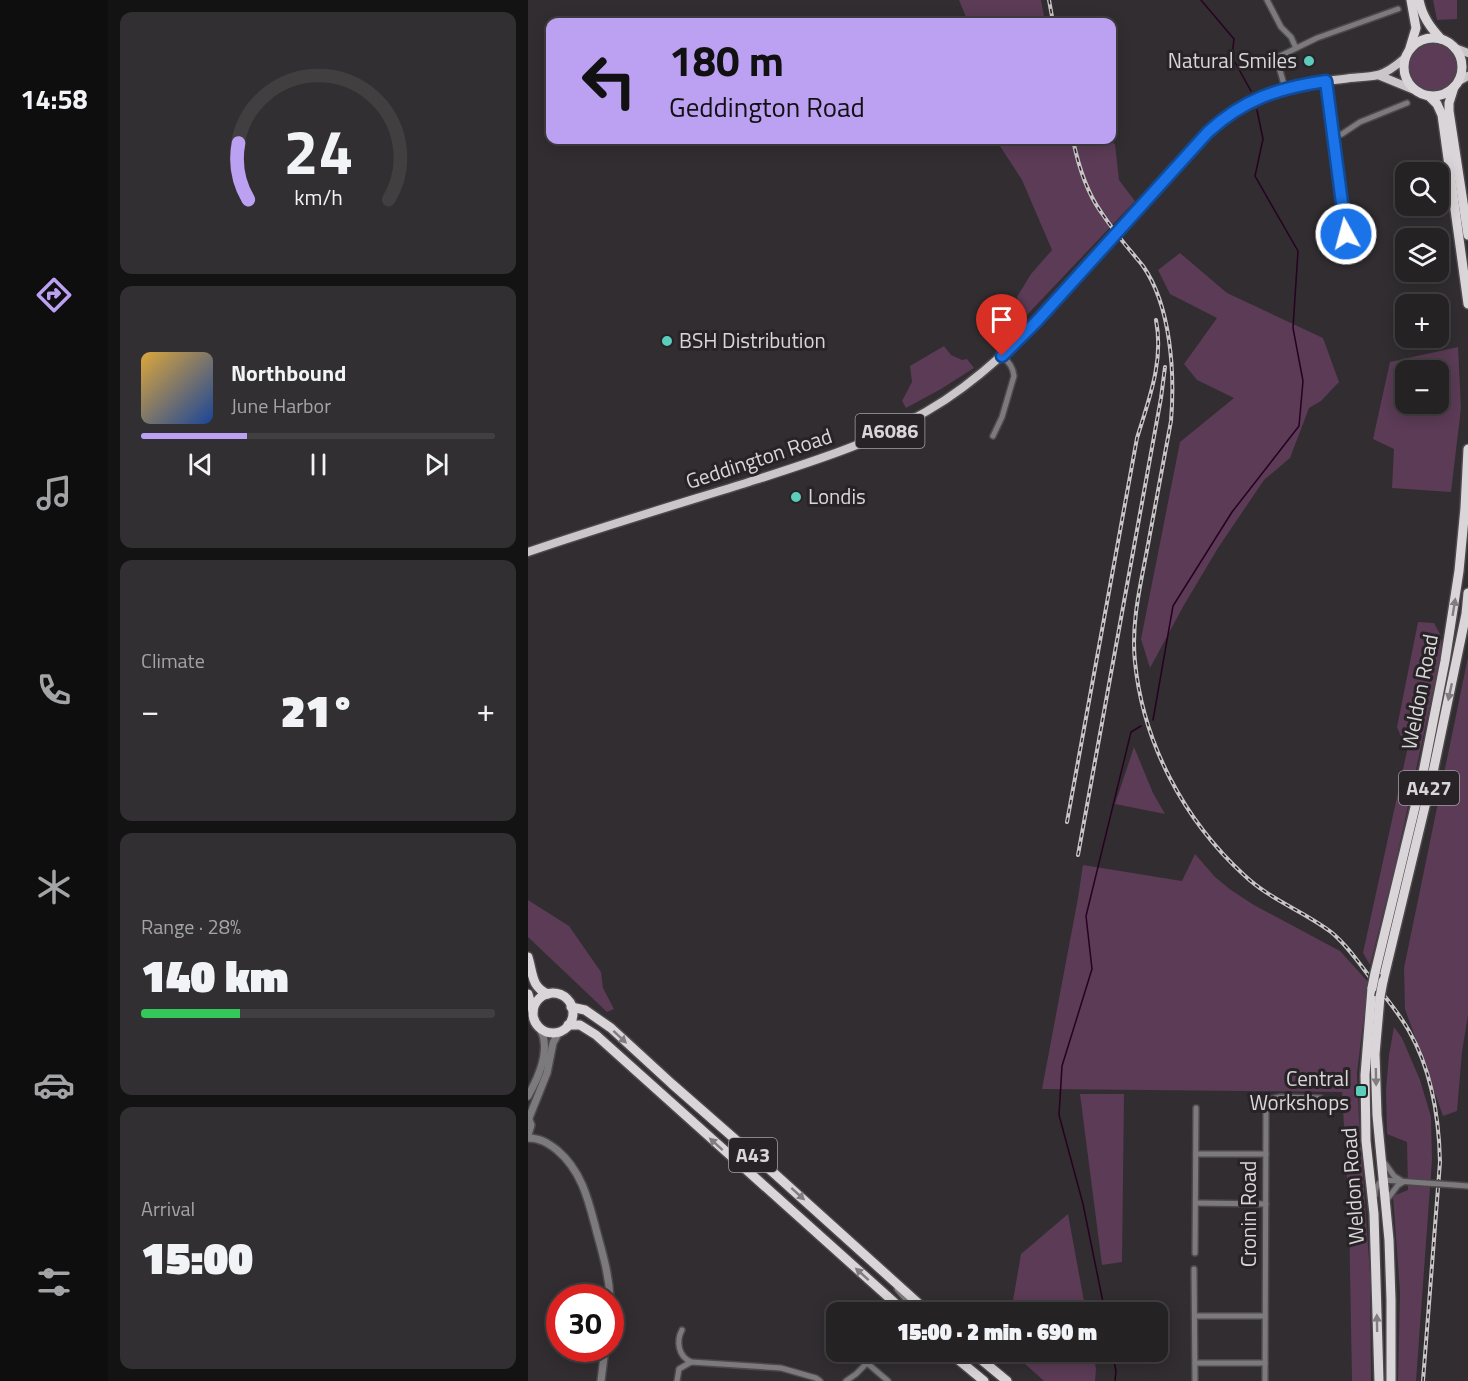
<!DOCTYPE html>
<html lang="en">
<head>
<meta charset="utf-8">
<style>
	body { margin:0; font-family:"Titillium Web",sans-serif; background:#312f31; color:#f1f3f6; height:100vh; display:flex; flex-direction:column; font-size:22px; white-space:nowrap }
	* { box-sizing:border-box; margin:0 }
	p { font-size:20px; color:#a3a4a6 }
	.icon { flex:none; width:33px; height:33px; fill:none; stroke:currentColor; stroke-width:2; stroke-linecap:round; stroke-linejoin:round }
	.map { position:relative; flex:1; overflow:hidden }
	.panel { display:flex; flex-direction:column; gap:12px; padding:12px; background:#141314; width:420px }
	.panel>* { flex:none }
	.guide { position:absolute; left:18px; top:18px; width:570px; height:126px; border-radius:12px; box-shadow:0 3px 15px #0003,0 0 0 2px #423f41; background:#bca0f2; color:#111; overflow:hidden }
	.buttons { position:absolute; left:867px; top:162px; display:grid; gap:12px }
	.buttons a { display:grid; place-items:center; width:54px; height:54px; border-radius:12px; background:#252224; box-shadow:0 3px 15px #0003,0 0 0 2px #423f41; font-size:30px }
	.speed { position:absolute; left:18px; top:1284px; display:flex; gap:12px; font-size:30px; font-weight:700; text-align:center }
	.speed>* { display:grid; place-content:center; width:78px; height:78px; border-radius:50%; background:#252224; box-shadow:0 3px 15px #0003,0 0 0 2px #423f41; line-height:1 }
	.speed .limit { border:9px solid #d22; background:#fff; color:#111 }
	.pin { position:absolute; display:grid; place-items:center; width:51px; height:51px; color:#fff; margin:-62px -26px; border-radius:50% 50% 50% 0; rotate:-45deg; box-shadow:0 0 6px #0007 }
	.pin .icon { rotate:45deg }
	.me { position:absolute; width:66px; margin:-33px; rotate:353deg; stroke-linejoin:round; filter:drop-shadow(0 0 4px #0008) }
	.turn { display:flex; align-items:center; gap:21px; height:126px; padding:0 24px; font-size:27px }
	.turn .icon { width:78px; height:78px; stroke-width:2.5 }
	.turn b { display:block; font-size:42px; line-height:51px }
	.big { font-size:45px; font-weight:800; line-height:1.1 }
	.panel .card { flex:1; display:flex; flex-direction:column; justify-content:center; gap:9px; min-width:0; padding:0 21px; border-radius:12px; background:#312f31 }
	.panel .dial { align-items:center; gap:0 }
	.dial svg { height:156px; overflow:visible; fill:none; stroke:#423f41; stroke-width:7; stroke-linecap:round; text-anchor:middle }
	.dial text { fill:#f1f3f6; stroke:none }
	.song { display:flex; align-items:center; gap:18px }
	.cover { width:72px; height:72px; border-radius:9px; background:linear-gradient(135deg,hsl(40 70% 55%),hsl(220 70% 35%)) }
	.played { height:6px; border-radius:3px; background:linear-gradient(90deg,#bca0f2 30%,#423f41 30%) }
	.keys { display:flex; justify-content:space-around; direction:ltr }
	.heat { display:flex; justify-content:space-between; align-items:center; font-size:33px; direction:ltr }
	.charge { height:9px; border-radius:4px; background:linear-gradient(90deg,#34c759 28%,#423f41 0) }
	.trip { position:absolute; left:298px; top:1302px; width:342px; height:60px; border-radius:12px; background:#252224; box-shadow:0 3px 15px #0003,0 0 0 2px #423f41; font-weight:800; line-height:60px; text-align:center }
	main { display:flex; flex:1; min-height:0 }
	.dock { display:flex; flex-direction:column; width:108px; justify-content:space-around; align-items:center; background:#0f0e0e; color:#a3a4a6 }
	.dock .icon { width:42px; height:42px }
	.dock .current { color:#bca0f2 }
	.dock b { font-size:27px; color:#f1f3f6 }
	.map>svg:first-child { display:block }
	.green { fill:#5b3b55; fill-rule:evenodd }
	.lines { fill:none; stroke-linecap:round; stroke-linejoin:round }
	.stream { stroke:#270122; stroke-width:1.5 }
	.minor-casing { stroke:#4c484b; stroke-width:8 }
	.tertiary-casing { stroke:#4c484b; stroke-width:10 }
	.primary-casing { stroke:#4c484b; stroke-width:11 }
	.trunk-casing { stroke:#4c484b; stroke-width:12 }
	.minor { stroke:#7c7a7c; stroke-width:5 }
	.tertiary { stroke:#7c7a7c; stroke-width:7 }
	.primary { stroke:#cac6c9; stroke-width:8 }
	.trunk { stroke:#dad5d8; stroke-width:9 }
	.rail-casing { stroke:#c8c5c7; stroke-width:4 }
	.rail { stroke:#272326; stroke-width:1.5; stroke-dasharray:4.5; stroke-linecap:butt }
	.minor-bridge-casing { stroke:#4c484b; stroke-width:8; stroke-linecap:butt }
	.primary-bridge-casing { stroke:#4c484b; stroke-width:11; stroke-linecap:butt }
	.trunk-bridge-casing { stroke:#4c484b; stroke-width:12; stroke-linecap:butt }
	.minor-bridge { stroke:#7c7a7c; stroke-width:5 }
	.primary-bridge { stroke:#cac6c9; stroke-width:8 }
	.trunk-bridge { stroke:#dad5d8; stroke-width:9 }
	.oneway { fill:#807c7f }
	.route-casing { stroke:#114b97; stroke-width:15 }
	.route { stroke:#1a73e8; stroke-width:10 }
	.poi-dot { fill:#5bcebb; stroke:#272326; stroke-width:2 }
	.labels { text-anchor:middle; stroke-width:6; stroke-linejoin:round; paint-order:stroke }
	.shield { fill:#272326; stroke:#a4a0a3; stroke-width:1.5 }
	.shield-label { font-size:20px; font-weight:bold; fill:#d9d6d8 }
	.poi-label { font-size:21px; fill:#d9d6d8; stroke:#272326; text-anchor:end }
	.street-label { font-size:21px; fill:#d9d6d8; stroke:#272326 }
</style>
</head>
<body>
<main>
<nav class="dock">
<b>14:58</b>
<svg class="icon current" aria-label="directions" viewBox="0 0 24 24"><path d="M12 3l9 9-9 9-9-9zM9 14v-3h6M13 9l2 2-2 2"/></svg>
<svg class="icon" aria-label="music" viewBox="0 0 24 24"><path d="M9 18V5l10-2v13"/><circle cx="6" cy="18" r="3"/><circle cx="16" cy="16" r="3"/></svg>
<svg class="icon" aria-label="phone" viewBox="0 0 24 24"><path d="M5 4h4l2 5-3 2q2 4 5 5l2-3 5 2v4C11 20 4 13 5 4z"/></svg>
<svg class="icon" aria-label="climate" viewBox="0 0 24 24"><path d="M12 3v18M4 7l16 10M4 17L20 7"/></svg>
<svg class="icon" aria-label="car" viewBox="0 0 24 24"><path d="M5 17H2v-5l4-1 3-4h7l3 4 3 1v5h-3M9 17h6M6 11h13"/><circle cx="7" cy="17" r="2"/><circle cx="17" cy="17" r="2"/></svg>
<svg class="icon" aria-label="filters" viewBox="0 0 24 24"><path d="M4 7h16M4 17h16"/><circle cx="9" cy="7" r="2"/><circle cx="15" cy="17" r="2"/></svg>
</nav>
<section class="panel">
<div class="card dial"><svg viewBox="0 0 100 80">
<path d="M14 69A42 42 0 1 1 86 69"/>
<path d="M14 69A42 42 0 0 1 9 40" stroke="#bca0f2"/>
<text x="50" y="56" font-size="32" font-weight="700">24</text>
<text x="50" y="72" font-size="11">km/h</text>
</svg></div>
<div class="card">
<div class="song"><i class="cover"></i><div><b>Northbound</b><p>June Harbor</p></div></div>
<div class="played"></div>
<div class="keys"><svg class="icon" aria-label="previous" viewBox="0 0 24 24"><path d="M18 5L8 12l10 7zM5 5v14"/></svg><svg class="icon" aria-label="pause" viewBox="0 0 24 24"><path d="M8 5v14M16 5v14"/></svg><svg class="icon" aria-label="next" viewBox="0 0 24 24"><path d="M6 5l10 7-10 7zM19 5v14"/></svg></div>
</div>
<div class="card"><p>Climate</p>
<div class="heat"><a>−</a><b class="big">21°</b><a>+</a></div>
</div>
<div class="card"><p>Range · 28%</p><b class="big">140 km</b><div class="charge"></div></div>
<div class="card"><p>Arrival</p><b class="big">15:00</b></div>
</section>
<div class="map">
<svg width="940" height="1381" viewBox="0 0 940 1381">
	<rect width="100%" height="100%" fill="#312d30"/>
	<!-- green -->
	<g class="green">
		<path d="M 431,0 L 513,0 L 517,22 L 440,22 Z"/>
		<path d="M 905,0 L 929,0 L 929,19 L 909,20 Z"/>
		<circle cx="906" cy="66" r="25"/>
		<path d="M 468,140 L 578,140 L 587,144 L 591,180 L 607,201 L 497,317 L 491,312 L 489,297 L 503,274 L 524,250 L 494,180 Z"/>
		<path d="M 652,253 L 699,293 L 795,338 L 811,382 L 793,401 L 781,408 L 762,458 L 736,480 L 690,548 L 656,605 L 622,668 L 613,639 L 652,442 L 706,398 L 669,380 L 656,364 L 689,318 L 642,294 L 630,270 Z"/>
		<path d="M 416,346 L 423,355 L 434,360 L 439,359 L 446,368 L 413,389 L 378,408 L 374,401 L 384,382 L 382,366 Z"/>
		<path d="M 930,347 L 933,408 L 923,492 L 864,488 L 866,449 L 845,439 L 862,362 ZM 878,370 L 910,370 L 910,404 L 878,404 Z"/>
		<path d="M 890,622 L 906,623 L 913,636 L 914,651 L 866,870 L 842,965 L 835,953 L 879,751 L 869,727 Z"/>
		<path d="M 940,657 L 940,1015 L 934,1052 L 929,1111 L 915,1116 L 877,1009 L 876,968 Z"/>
		<path d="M 606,747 L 625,793 L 637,814 L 587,804 Z"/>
		<path d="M 667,854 L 687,877 L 703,890 L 726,905 L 812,951 L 840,982 L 829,1073 L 831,1119 L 842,1274 L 843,1381 L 824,1381 L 821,1214 L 814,1092 L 514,1089 L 550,898 L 555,865 L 654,881 Z"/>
		<path d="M 0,900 L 41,926 L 73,972 L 75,988 L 86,1009 L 79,1012 L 0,937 Z"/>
		<path d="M 866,1027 L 874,1038 L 892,1080 L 903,1117 L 904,1160 L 888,1381 L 870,1381 L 872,1292 L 865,1196 L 880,1190 L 879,1142 L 859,1134 L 858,1090 L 861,1055 Z"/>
		<path d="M 552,1094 L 596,1094 L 594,1262 L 574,1265 Z"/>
		<path d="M 540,1214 L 558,1312 L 483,1312 L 493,1254 Z"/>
		<path d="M 484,1352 L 565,1352 L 568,1369 L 567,1381 L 516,1381 Z"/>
	</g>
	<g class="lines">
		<!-- stream -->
		<g class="stream">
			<path d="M 673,0 L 706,39 L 704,57 L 723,91"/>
			<path d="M 625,720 L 645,606 L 704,512 L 771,426 L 775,381 L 765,328 L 770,251 L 727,176 L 735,139 L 729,110"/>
			<path d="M 577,1312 L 555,1204 L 531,1115 L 534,1066 L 564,969 L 558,916 L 603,732 L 613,726"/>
			<path d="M 584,1352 L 588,1371 L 587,1381"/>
		</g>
		<!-- minor casing -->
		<g class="minor-casing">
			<g id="minor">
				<path d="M 739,0 L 753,27 L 763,37 L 768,48"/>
				<path d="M 798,81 L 821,261"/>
				<path d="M 757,88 L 749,60 L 750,57 L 789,38 L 870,9"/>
				<path d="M 805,136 L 814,134 L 832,122 L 879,103"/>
				<path d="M 465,436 L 474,417 L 486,376 C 485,367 481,362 474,356"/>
				<path d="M 668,1154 L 738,1154"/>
				<path d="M 856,1162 L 866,1176 L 874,1181"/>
				<path d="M 927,1185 L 940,1186"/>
				<path d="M 847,1195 C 847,1188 849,1183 856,1180 L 897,1183"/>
				<path d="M 858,1201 L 870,1185 L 875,1182"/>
				<path d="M 668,1203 L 738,1204"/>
				<path d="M 667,1253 L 668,1108"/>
				<path d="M 666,1269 L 667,1381"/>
				<path d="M 369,1289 L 381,1303 L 383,1312"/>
				<path d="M 667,1316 L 737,1316"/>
				<path d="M 154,1330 C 148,1341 150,1356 163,1362"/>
				<path d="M 339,1363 L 360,1381"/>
				<path d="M 667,1363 L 737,1363"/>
				<path d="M 149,1381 L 151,1369 L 163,1362 L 253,1368 L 288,1378 L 292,1381"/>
				<path d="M 318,1381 L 328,1374 L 350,1352"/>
				<path d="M 737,1381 L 738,1106 L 742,1099 L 752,1097 L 792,1098"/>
			</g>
		</g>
		<!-- tertiary casing -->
		<g class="tertiary-casing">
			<g id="tertiary">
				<path d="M 0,1096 C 9,1080 19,1059 16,1041 C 16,1036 13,1031 11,1027"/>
				<path d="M 0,1117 L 3,1125 L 0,1135"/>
				<path d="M 1,1118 L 19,1073 L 25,1043 L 31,1032"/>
				<path d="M 0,1138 C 12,1138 20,1143 29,1150 C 55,1172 61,1203 69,1233 C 75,1255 81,1275 82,1298"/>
				<path d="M 73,1381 L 77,1348"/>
			</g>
		</g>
		<!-- primary casing -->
		<g class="primary-casing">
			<g id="primary">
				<path d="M 927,48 L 940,53"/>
				<path d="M 850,75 L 889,91"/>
				<path d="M 931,81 L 940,76"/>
				<path d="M 595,226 L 680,132 C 702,111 728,96 757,88 C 778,83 800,81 822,78 C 831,77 841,77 850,75 C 860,72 869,65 877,58"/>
				<path d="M 0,552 C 73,527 147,505 221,482 C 289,460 356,440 417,400 C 482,357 531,297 583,239"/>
			</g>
		</g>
		<!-- trunk casing -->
		<g class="trunk-casing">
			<g id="trunk">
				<path d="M 891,0 C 894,16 902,27 913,39"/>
				<circle cx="905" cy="67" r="29"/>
				<path d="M 882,48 L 888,28 L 883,0"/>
				<path d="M 926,87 L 921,103 L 921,111 L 940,235"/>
				<path d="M 901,96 L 909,104 L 914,115 L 940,304"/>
				<path d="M 0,957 C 5,973 3,987 20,994"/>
				<path d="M 847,973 L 894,778 L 917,661 L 931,571 L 937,508 L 940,449"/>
				<path d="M 855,981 L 904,777 L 938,614 L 940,593"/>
				<path d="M 844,988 L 837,1075 L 838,1141 L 846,1214 L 851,1381"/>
				<circle cx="25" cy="1013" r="20"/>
				<path d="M 0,994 L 5,1011"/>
				<path d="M 852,997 L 847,1054 L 849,1115 L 861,1240 L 863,1300 L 863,1381"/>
				<path d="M 43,1007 L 57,1010 L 83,1028 L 144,1084 L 248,1175 L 400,1312"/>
				<path d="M 40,1025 L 52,1025 L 68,1035 L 377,1312"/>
				<path d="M 421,1352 L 456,1381"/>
				<path d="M 444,1352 L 479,1381"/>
			</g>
		</g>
		<!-- minor -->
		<use href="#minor" class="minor"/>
		<!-- tertiary -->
		<use href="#tertiary" class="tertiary"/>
		<!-- primary -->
		<use href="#primary" class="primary"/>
		<!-- trunk -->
		<use href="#trunk" class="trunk"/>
		<!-- rail casing -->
		<g class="rail-casing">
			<g id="rail">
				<path d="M 521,0 L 525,22"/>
				<path d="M 545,140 C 550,164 558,191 573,212 C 583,227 594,241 606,255 C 609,259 612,262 615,266 C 643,306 647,373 643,421 C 635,464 627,507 619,550 C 612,587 603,624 607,662 C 615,743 656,820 716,875 C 741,899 775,911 803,932 C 819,945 831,963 844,980 C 857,997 871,1013 881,1031 C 904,1071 911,1117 912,1162 L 895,1381"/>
				<path d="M 539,822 L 609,438 C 621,399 636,361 628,320"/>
				<path d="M 550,855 L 633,398 L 637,367"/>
			</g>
		</g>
		<!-- rail -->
		<use href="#rail" class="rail"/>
		<!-- minor-bridge casing -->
		<g class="minor-bridge-casing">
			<path id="minor-bridge" d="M 897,1183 L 927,1185"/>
		</g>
		<!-- primary-bridge casing -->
		<g class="primary-bridge-casing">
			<path id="primary-bridge" d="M 583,239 L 595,226"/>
		</g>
		<!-- trunk-bridge casing -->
		<g class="trunk-bridge-casing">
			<g id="trunk-bridge">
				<path d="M 844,988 L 847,973"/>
				<path d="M 852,997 L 855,981"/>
			</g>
		</g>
		<!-- minor-bridge -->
		<use href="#minor-bridge" class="minor-bridge"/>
		<!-- primary-bridge -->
		<use href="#primary-bridge" class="primary-bridge"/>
		<!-- trunk-bridge -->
		<use href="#trunk-bridge" class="trunk-bridge"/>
	</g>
	<!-- one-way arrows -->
	<defs><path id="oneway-solid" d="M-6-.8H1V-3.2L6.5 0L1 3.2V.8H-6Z" transform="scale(1.5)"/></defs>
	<g class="oneway">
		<use href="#oneway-solid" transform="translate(926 607) rotate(-81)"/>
		<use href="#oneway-solid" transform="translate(922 692) rotate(102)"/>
		<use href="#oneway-solid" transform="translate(92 1037) rotate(43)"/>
		<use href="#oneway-solid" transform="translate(848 1077) rotate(89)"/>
		<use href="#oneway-solid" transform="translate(188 1144) rotate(-138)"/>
		<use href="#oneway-solid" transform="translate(270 1194) rotate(42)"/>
		<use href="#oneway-solid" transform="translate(334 1274) rotate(-138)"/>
		<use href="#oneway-solid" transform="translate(849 1323) rotate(-91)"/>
	</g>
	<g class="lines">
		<!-- route casing -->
		<g class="route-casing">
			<path id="route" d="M 474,356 L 510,320 L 680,132 C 716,99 750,88 798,81 L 818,234"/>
		</g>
		<!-- route -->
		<use href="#route" class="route"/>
	</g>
	<!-- markers -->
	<g class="poi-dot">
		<circle cx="781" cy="61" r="6"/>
		<circle cx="139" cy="341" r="6"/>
		<circle cx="268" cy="497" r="6"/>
		<rect x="827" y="1085" width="12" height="12" rx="3"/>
	</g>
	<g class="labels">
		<!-- shield labels -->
		<g class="shield">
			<rect x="327.5" y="414" width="69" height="34" rx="4.5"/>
			<rect x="871" y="771" width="60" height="34" rx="4.5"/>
			<rect x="201" y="1138" width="48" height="34" rx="4.5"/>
		</g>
		<g class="shield-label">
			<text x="362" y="438">A6086</text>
			<text x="901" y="795">A427</text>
			<text x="225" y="1162">A43</text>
		</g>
		<!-- poi labels -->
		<g class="poi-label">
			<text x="769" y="68">Natural Smiles</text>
			<text x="151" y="348" text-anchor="start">BSH Distribution</text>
			<text x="280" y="504" text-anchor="start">Londis</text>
			<text x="821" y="1086">Central<tspan x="821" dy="24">Workshops</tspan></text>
		</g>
		<!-- street labels -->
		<g class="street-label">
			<text transform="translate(231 459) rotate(-18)" y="7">Geddington Road</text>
			<text transform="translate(892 692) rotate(-79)" y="7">Weldon Road</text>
			<text transform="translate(825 1186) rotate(-94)" y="7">Weldon Road</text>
			<text transform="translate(721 1214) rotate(-90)" y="7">Cronin Road</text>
		</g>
	</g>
</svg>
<div class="buttons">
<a><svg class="icon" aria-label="search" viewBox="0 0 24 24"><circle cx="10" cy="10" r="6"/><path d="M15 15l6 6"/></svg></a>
<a><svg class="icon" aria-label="layers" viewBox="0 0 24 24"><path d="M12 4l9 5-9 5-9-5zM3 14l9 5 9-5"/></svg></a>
<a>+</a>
<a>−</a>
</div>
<div class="speed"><div class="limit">30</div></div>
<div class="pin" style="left:474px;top:356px;background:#d93025"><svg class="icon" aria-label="arrive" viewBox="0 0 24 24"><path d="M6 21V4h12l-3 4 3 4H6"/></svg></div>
<svg class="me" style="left:818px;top:234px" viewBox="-20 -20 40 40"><circle r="17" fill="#1a73e8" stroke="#fff" stroke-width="3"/><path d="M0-11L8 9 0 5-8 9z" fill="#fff"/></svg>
<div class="trip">15:00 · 2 min · 690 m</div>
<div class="guide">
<div class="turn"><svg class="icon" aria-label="left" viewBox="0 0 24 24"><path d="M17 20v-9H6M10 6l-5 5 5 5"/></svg><div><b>180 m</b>Geddington Road</div></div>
</div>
</div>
</main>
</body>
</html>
